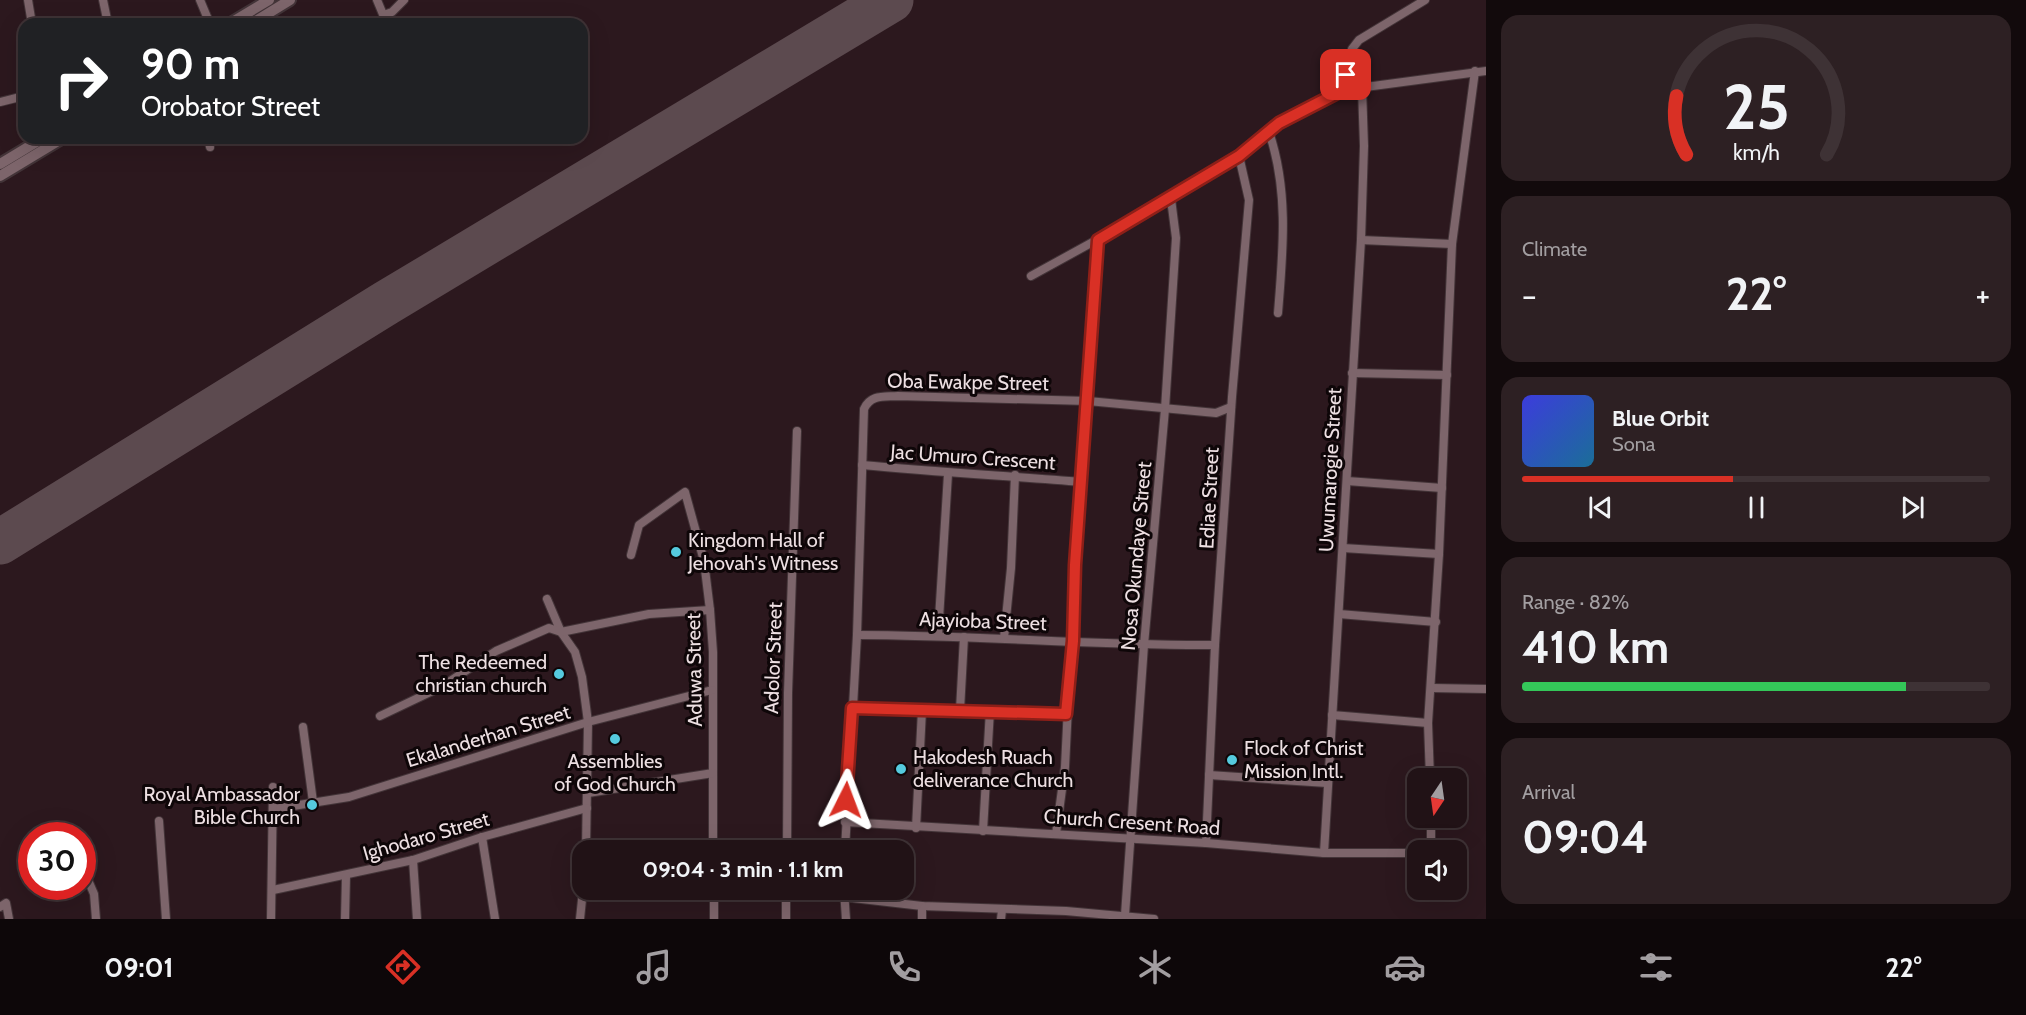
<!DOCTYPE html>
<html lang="en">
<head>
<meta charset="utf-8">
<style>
	body { margin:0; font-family:Cabin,sans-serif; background:#2d2023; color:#f1f3f6; height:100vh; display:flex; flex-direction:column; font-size:22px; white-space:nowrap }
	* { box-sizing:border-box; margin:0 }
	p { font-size:20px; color:#a29ea1 }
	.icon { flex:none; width:33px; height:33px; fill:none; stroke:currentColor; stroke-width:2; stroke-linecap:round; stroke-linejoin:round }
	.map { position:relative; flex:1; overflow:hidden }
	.panel { display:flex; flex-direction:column; gap:15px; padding:15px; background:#120a0c; width:540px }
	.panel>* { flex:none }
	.top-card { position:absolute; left:18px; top:18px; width:570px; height:126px; border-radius:18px; box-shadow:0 6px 24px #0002,0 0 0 2px #3e3235; background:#202124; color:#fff; overflow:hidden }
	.needle { width:39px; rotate:193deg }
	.controls { position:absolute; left:1407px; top:768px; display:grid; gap:12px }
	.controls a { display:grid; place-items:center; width:60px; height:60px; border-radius:12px; background:#211216; box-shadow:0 6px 24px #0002,0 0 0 2px #3e3235; font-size:30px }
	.speed { position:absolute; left:18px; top:822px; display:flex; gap:12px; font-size:30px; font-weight:700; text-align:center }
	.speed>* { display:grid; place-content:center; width:78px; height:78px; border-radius:50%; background:#211216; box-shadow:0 6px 24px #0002,0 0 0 2px #3e3235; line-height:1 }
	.speed .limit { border:9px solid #d22; background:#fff; color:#111 }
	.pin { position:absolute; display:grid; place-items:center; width:51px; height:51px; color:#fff; margin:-26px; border-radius:12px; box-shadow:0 3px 9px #0006 }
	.me { position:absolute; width:66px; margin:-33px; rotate:3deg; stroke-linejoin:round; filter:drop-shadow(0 0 4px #0008) }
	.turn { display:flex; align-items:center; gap:21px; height:126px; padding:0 24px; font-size:27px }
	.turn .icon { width:78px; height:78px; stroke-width:2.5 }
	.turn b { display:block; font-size:42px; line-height:51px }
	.big { font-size:45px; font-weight:800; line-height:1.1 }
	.panel .widget { flex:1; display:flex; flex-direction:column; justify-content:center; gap:9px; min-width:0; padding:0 21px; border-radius:18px; background:#2d2023 }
	.panel .dial { align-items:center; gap:0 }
	.dial svg { height:156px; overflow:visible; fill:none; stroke:#3e3235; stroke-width:7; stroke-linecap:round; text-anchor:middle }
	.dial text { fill:#f1f3f6; stroke:none }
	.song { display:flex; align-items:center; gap:18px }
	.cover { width:72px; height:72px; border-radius:9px; background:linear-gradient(135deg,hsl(240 70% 55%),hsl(200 70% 35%)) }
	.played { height:6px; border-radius:3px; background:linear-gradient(90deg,#d93025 45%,#3e3235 45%) }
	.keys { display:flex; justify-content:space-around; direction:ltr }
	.heat { display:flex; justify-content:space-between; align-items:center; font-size:33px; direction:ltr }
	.charge { height:9px; border-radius:4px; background:linear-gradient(90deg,#34c759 82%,#3e3235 0) }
	.trip { position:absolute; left:572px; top:840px; width:342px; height:60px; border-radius:18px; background:#211216; box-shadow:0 6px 24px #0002,0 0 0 2px #3e3235; font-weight:800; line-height:60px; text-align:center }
	.menu { display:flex; height:96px; justify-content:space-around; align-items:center; background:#0d0709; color:#a29ea1 }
	.menu .icon { width:42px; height:42px }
	.menu .on { color:#d93025 }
	.menu b { font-size:27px; color:#f1f3f6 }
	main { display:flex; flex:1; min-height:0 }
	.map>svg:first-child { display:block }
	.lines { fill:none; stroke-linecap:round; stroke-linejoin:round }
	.runway { stroke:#5c4a4f; stroke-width:45 }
	.street-casing { stroke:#433438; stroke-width:10 }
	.secondary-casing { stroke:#433438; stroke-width:14 }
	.street { stroke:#7d656b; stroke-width:8 }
	.secondary { stroke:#7d656b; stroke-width:10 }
	.route-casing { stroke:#8d1f18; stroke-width:15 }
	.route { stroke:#d93025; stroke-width:10 }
	.poi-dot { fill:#55cade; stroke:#0e0608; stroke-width:2 }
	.labels { text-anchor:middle; stroke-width:6; stroke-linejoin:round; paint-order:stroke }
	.street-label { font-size:20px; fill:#eddfe2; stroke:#0e0608 }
	.poi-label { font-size:20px; fill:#eddfe2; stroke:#0e0608; text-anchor:start }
</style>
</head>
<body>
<main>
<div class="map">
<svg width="1486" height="919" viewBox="0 0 1486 919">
	<rect width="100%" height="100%" fill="#2c181e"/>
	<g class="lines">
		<!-- runway -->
		<path class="runway" d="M 0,542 L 386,303 L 891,0"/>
		<!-- street casing -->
		<g class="street-casing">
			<g id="street">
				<path d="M 28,0 L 32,24"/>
				<path d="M 103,0 L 108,24"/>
				<path d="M 200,0 L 210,24"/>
				<path d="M 377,0 L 387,24"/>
				<path d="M 384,15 L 392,12 L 404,0"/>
				<path d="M 1343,90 L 1352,49 L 1359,40 L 1425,0"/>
				<path d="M 0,102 L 24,96"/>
				<path d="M 1269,132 C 1289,191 1283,251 1278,313"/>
				<path d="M 208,138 L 210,147"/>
				<path d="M 1361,240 L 1452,244"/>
				<path d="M 1031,276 L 1171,199 L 1239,156 L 1279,123 L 1343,90 L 1486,71"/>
				<path d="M 1352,373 L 1447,375"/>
				<path d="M 862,465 C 935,472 1008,476 1082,482"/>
				<path d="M 1347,481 L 1442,488"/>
				<path d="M 1343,548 L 1439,554"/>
				<path d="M 631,555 L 639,525 L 685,492 L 704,561 L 710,610 L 713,652 L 713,850"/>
				<path d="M 547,599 L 561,632 L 575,652 L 582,677 L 588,722 L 586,850"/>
				<path d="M 1339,614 L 1436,622"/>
				<path d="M 857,635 C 977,635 1096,646 1215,645"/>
				<path d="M 938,635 L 948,474"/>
				<path d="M 1004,638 L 1011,568 L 1015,475"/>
				<path d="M 1432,688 L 1486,689"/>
				<path d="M 852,708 L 1066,715"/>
				<path d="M 960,710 L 964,637"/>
				<path d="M 1332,715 L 1428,723"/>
				<path d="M 380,716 L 441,687 L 496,651 L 549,628 L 561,632 L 649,614 L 710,610"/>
				<path d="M 303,727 L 313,802"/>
				<path d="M 1209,775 L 1327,783"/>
				<path d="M 1430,778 L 1428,723 L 1439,554 L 1452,244 L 1475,71"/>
				<path d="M 588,793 L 713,773"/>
				<path d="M 274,809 L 349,797 L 588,722 L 712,690"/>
				<path d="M 159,821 L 166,919"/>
				<path d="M 845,822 L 1206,843 L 1324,853 L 1418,853"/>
				<path d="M 916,828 L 922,710"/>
				<path d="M 983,831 L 990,710"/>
				<path d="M 1056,834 L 1065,767 L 1075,565 L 1098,240"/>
				<path d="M 482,837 L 495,919"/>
				<path d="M 1206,843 L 1215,645 L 1232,397 L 1249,200 L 1239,156"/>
				<path d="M 787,850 L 788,693 L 797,431"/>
				<path d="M 845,850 L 857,635 L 864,409 C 871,394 884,397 898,396 L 1088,401 L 1216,413 L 1231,407"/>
				<path d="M 1431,850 L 1431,818"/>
				<path d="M 1324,853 L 1361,240 L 1364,146 L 1362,88"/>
				<path d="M 413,860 L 417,919"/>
				<path d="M 82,866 L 94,894 L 96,919"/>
				<path d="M 273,890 L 413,860 L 482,837 L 587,808"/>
				<path d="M 714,890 L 714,919"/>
				<path d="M 844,890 L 846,919"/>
				<path d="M 844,897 L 922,906 L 1066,911 L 1154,919"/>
				<path d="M 0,907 L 6,903 L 9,919"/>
				<path d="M 1125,915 L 1144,645 L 1165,409 L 1176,238 L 1171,199"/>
				<path d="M 271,919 L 273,787"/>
				<path d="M 345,919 L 346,876"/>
				<path d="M 580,919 L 583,890"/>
				<path d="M 786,919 L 786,890"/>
				<path d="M 922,919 L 922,906"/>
				<path d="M 1001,919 L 1002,910"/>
			</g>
		</g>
		<!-- secondary casing -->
		<g class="secondary-casing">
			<g id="secondary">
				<path d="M 229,24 L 269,0"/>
				<path d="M 251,24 L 290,0"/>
				<path d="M 0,164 L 43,138"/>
				<path d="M 0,176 L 63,138"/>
			</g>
		</g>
		<!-- street -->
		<use href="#street" class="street"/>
		<!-- secondary -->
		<use href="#secondary" class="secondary"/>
	</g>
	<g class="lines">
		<!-- route casing -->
		<g class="route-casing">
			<path id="route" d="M 846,800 L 852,708 L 1066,714 L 1073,641 L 1075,565 L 1098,240 L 1239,156 L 1279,123 L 1343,90 L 1346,75"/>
		</g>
		<!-- route -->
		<use href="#route" class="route"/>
	</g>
	<!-- markers -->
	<g class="poi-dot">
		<circle cx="676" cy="552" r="6"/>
		<circle cx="559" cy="674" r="6"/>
		<circle cx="615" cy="739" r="6"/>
		<circle cx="1232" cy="760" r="6"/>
		<circle cx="901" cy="769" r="6"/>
		<circle cx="312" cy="805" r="6"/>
	</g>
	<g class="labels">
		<!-- street labels -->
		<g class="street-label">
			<text transform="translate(968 382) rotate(1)" y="7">Oba Ewakpe Street</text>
			<text transform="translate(973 457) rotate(4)" y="7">Jac Umuro Crescent</text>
			<text transform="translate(1330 470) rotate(-87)" y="7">Uwumarogie Street</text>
			<text transform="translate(1209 498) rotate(-87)" y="7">Ediae Street</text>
			<text transform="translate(1136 556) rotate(-85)" y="7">Nosa Okundaye Street</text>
			<text transform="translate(983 621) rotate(2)" y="7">Ajayioba Street</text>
			<text transform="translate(773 658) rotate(-88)" y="7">Adolor Street</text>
			<text transform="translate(694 670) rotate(-91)" y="7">Aduwa Street</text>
			<text transform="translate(488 736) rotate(-17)" y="7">Ekalanderhan Street</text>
			<text transform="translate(1132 822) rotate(4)" y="7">Church Cresent Road</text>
			<text transform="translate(426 836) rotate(-16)" y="7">Ighodaro Street</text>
		</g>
		<!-- poi labels -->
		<g class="poi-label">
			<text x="688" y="547">Kingdom Hall of<tspan x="688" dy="23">Jehovah's Witness</tspan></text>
			<text x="547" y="669" text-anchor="end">The Redeemed<tspan x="547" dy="23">christian church</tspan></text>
			<text x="1244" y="755">Flock of Christ<tspan x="1244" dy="23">Mission Intl.</tspan></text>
			<text x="913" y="764">Hakodesh Ruach<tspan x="913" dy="23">deliverance Church</tspan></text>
			<text x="615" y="768" text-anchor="middle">Assemblies<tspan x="615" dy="23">of God Church</tspan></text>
			<text x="300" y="801" text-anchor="end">Royal Ambassador<tspan x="300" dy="23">Bible Church</tspan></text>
		</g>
	</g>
</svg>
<div class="controls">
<a><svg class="needle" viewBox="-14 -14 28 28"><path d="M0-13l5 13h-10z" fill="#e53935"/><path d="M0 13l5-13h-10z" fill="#a29ea1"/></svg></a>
<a><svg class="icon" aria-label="sound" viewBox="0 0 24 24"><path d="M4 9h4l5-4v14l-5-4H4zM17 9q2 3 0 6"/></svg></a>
</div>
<div class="speed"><div class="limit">30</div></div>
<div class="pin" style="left:1346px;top:75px;background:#d93025"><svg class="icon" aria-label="arrive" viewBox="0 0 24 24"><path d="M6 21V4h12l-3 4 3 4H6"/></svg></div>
<svg class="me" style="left:846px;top:800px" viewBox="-20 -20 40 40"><path d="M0-17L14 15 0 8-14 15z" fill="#d93025" stroke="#fff" stroke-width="4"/></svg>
<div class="trip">09:04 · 3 min · 1.1 km</div>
<div class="top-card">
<div class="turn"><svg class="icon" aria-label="right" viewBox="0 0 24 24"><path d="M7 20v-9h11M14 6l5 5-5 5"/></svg><div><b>90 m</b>Orobator Street</div></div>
</div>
</div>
<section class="panel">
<div class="widget dial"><svg viewBox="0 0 100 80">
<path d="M14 69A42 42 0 1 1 86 69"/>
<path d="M14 69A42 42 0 0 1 9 39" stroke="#d93025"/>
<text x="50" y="56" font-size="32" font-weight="700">25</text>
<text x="50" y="72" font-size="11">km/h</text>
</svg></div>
<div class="widget"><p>Climate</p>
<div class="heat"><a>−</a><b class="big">22°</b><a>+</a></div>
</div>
<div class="widget">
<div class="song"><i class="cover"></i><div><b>Blue Orbit</b><p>Sona</p></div></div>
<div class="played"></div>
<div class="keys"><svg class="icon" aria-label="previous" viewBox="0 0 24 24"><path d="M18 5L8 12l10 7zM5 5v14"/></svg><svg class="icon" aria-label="pause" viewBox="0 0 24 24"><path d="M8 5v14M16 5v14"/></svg><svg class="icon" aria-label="next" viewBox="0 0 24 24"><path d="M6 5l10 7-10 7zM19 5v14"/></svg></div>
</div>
<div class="widget"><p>Range · 82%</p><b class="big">410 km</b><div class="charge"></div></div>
<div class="widget"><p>Arrival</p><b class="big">09:04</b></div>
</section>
</main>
<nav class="menu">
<b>09:01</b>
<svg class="icon on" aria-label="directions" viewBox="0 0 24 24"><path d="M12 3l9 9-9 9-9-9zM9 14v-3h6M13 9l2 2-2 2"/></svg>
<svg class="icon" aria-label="music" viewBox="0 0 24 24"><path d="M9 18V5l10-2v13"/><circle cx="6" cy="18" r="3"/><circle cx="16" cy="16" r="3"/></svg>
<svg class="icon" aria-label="phone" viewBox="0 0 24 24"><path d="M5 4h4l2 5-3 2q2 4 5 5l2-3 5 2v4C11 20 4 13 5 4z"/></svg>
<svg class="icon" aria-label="climate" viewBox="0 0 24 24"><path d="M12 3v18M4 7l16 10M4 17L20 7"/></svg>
<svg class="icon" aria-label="car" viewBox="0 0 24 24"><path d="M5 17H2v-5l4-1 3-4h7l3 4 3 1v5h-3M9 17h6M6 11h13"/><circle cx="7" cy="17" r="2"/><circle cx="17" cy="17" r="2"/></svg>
<svg class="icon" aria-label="filters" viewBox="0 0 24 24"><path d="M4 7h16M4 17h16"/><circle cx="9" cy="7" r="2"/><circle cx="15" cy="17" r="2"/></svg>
<b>22°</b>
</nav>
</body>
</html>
